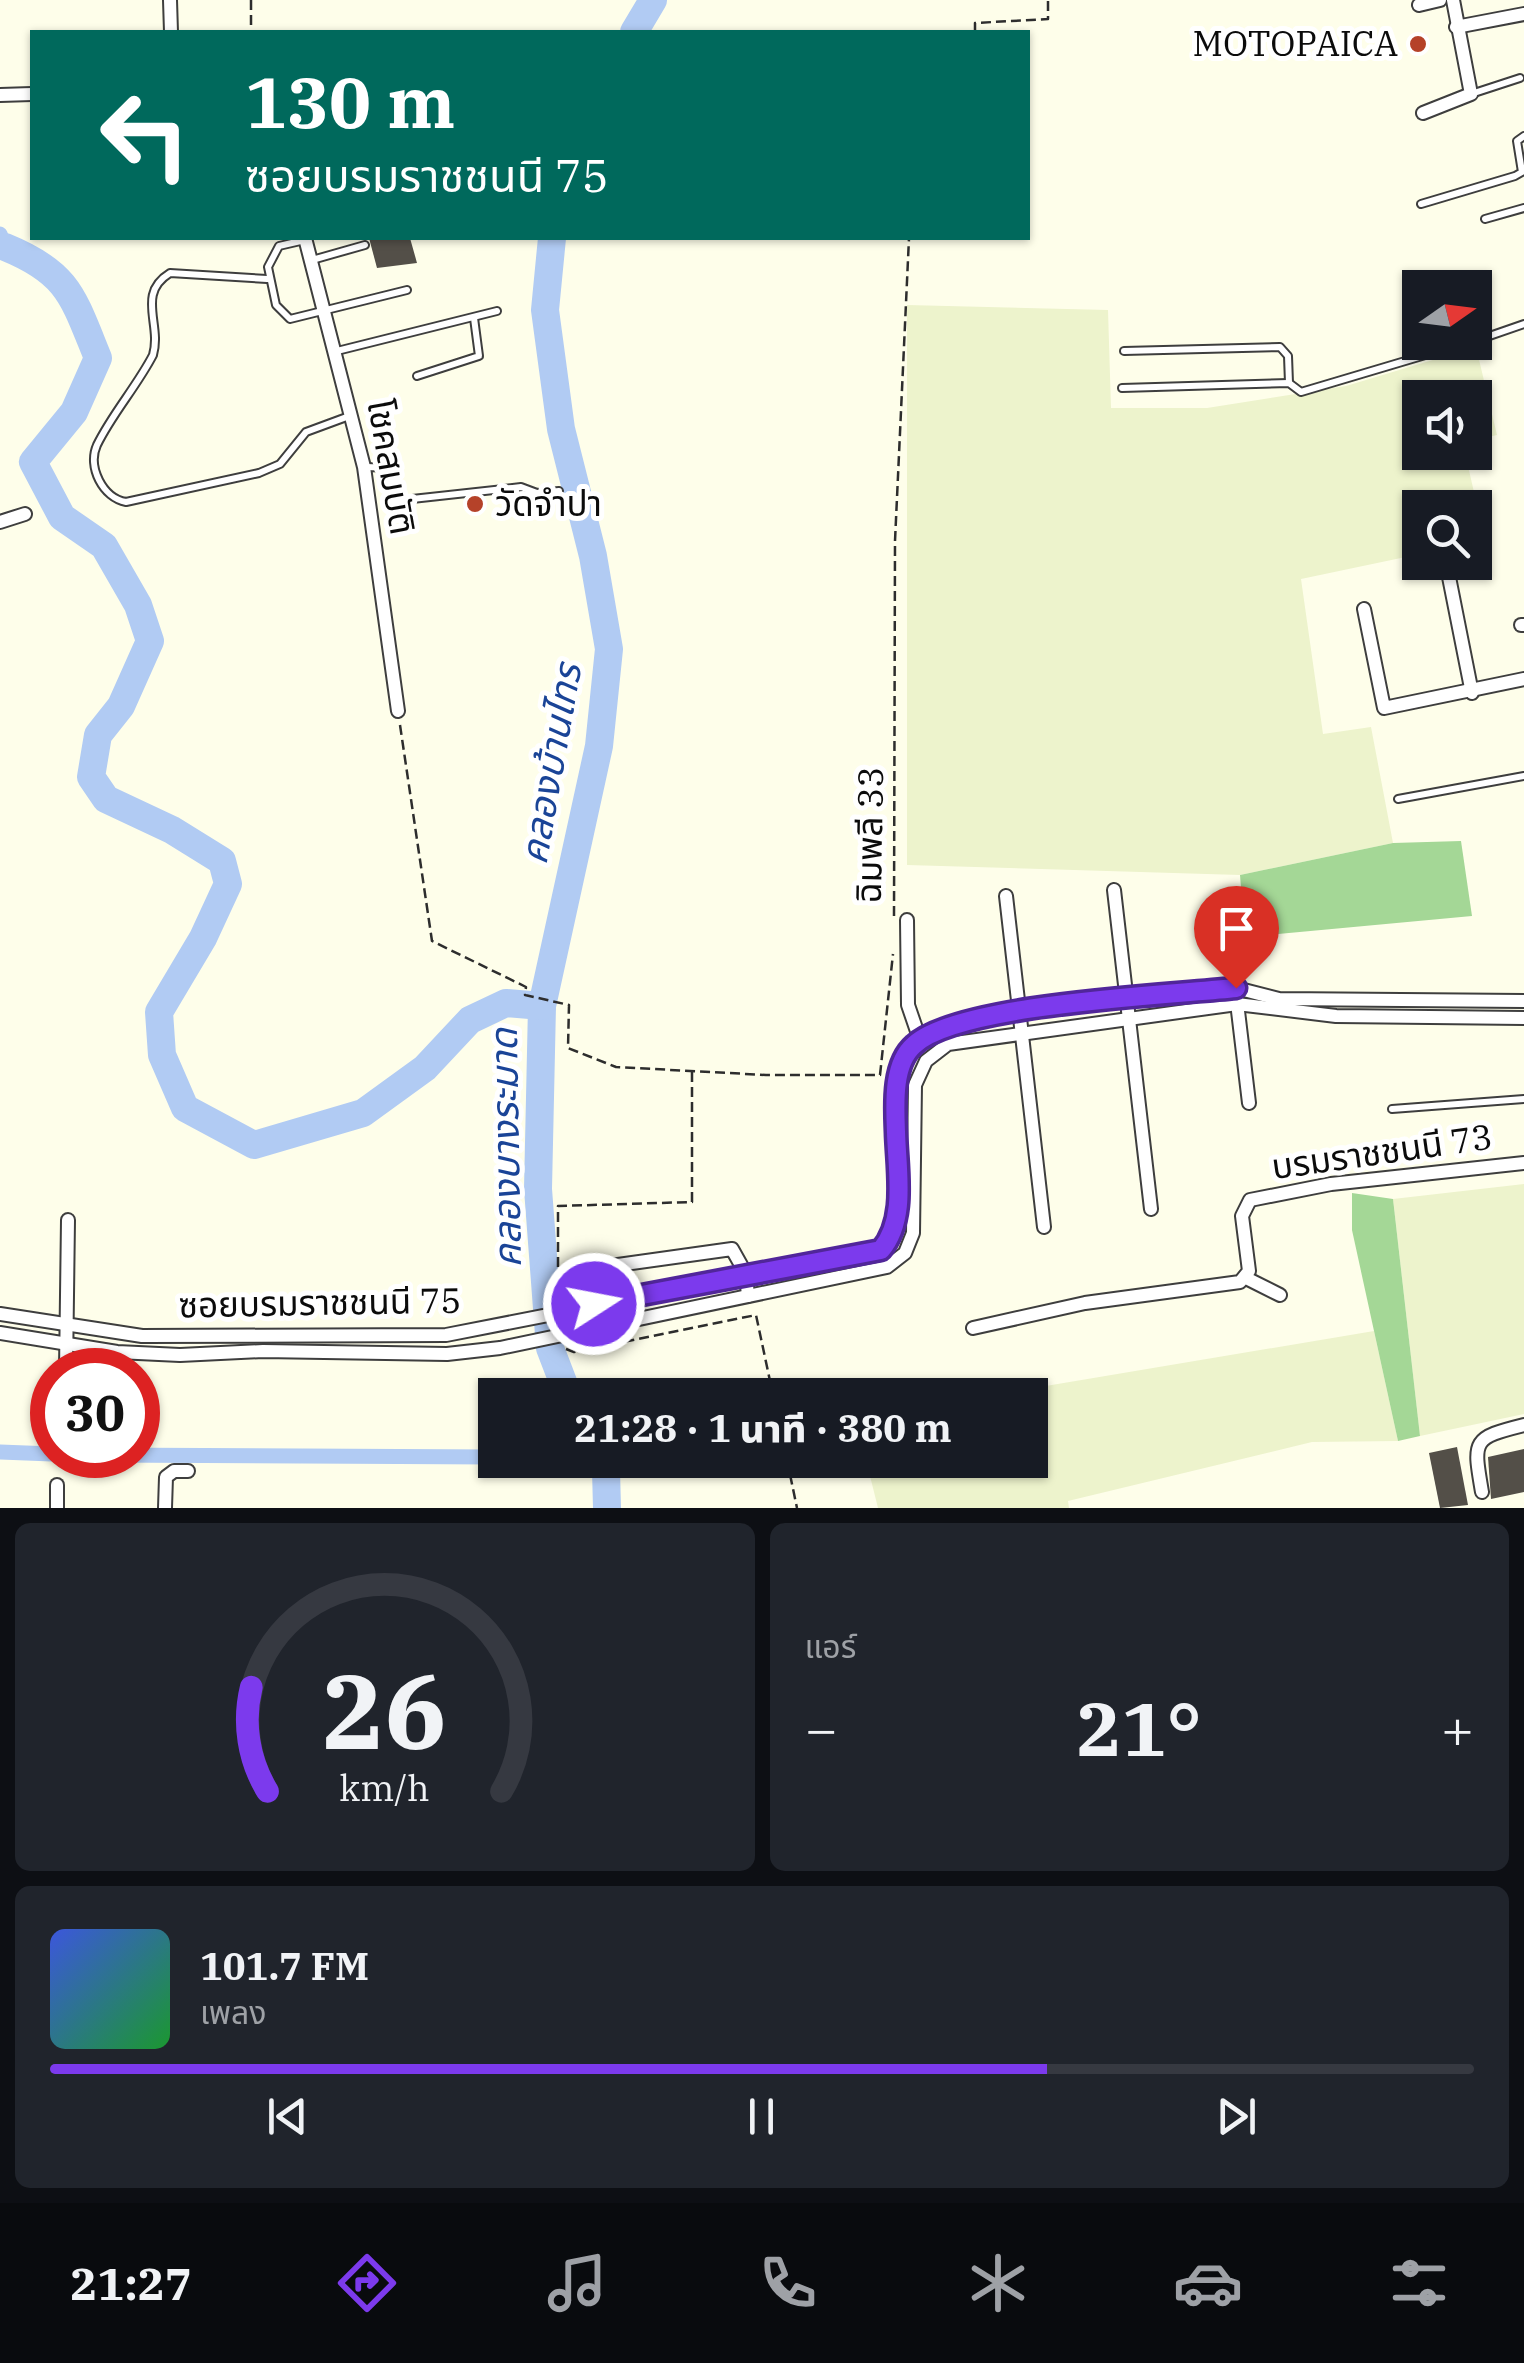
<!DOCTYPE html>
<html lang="th">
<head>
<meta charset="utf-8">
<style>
	body { margin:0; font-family:"IBM Plex Serif","Noto Sans Thai",serif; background:#20242c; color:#f1f3f6; height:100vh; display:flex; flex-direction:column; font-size:38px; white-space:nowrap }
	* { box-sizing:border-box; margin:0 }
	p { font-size:32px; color:#9ea1a6 }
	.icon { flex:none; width:55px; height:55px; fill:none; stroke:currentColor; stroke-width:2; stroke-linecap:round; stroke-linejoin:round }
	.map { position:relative; height:1508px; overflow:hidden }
	.drawer { display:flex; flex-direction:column; gap:15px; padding:15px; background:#0d0f14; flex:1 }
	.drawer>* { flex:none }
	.hud { position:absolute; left:30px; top:30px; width:1000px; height:210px; border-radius:0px; box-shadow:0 2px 8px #0004; background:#00695c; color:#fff; overflow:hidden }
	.needle { width:65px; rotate:76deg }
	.controls { position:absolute; left:1402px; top:270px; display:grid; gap:20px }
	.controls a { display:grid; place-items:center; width:90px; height:90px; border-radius:0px; background:#171b24; box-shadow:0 2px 8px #0004; font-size:50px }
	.speed { position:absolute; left:30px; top:1348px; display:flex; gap:20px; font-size:50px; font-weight:700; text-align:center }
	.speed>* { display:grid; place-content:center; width:130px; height:130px; border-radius:50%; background:#171b24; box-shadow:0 2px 8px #0004; line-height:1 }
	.speed .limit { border:15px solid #d22; background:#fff; color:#111 }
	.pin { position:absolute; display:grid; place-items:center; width:85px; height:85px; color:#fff; margin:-102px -42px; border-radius:50% 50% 50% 0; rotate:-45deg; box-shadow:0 0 10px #0007 }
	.pin .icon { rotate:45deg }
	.me { position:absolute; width:110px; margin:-55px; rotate:79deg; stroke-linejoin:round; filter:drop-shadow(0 0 8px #0008) }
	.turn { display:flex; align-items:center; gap:35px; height:210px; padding:0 50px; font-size:45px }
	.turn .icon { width:130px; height:130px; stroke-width:2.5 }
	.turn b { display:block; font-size:70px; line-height:85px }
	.big { font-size:75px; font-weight:800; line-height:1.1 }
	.drawer .card { flex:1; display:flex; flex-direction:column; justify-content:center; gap:15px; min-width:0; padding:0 35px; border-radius:15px; background:#20242c }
	.drawer .dial { align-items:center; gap:0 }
	.dial svg { height:260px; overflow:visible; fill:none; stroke:#363941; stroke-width:7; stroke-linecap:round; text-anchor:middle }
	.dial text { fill:#f1f3f6; stroke:none }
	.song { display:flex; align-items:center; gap:30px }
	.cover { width:120px; height:120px; border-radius:15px; background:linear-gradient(135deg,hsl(230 70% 55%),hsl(130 70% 35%)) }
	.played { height:10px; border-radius:5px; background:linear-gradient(90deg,#7c3aed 70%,#363941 70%) }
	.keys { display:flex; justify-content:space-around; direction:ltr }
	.heat { display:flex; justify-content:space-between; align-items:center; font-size:55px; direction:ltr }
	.drawer .tiles { flex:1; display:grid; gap:15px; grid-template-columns:1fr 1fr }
	.card:last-child { grid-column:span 2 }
	.trip { position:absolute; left:478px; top:1378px; width:570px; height:100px; border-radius:0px; background:#171b24; box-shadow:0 2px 8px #0004; font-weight:800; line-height:100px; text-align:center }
	.tab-bar { display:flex; height:160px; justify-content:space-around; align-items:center; background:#090b0e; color:#9ea1a6 }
	.tab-bar .icon { width:70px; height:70px }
	.tab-bar .on { color:#7c3aed }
	.tab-bar b { font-size:45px; color:#f1f3f6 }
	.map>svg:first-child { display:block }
	.farmland { fill:#edf3cc }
	.forest { fill:#a4d796 }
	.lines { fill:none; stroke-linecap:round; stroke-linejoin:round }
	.canal { stroke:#b1cbf3; stroke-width:15 }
	.river { stroke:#b1cbf3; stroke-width:28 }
	.building { fill:#534f48 }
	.lane-casing { stroke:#3e3e3e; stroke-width:10 }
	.street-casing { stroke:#3e3e3e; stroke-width:16 }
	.path { stroke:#2d2d2d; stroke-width:2.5; stroke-dasharray:10 5; stroke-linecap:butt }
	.lane { stroke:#fff; stroke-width:6 }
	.street { stroke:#fff; stroke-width:12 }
	.route-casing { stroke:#51269a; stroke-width:25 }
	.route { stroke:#7c3aed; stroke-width:18 }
	.poi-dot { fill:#b54229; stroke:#fff; stroke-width:4 }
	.labels { text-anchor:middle; stroke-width:10; stroke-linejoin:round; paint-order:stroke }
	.poi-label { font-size:35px; fill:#0b0b0b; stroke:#fff; text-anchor:end }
	.street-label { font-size:35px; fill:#0b0b0b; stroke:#fff }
	.water-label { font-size:38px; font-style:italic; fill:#1a4497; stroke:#fff }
</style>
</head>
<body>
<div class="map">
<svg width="1524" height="1508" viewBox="0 0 1524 1508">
	<rect width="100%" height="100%" fill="#fefeea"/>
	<!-- farmland -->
	<g class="farmland">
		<path d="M 907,305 L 1108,310 L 1111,408 L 1207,408 L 1346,386 L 1476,347 L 1497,435 L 1475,440 L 1475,398 L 1420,398 L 1420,452 L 1465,453 L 1485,540 L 1475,542 L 1475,508 L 1420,508 L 1420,554 L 1301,579 L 1323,734 L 1371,727 L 1393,843 L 1240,875 L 907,865 Z"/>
		<path d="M 1524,1184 L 1524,1414 L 1420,1436 L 1393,1199 Z"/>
		<path d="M 1374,1331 L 1398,1441 L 1312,1442 L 1068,1501 L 1069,1508 L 878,1508 L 866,1460 L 1030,1460 L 1030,1395 L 992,1395 Z"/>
	</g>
	<!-- forest -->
	<g class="forest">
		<path d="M 1461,841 L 1472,916 L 1245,937 L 1240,875 L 1393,843 Z"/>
		<path d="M 1352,1193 L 1393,1199 L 1420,1436 L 1398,1441 L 1352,1230 Z"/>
	</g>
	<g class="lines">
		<!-- canal -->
		<g class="canal">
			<path d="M 0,234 L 5,247 L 0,249"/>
			<path d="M 0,1452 L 52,1454"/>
			<path d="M 98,1455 L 495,1457"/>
		</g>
		<!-- river -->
		<g class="river">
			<path d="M 634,32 L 653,0"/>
			<path d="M 552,238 L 545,310 L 561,429 L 593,556 L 609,649 L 599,746 L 542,1006 L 538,1189 L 550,1348 L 568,1395"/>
			<path d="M 5,247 C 69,273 73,297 98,358 L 74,412 L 33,462 L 62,517 L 104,546 L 138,605 L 150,641 L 121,706 L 98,735 L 91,777 L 106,799 L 172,830 L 222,861 L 228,884 L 203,938 L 159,1012 L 162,1055 L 185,1108 L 254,1145 L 363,1113 L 425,1068 L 470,1020 L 506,1003 L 542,1006"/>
			<path d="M 599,1460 L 606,1470 L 607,1508"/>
		</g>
	</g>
	<!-- building -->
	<g class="building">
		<path d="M 369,238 L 410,238 L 417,263 L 377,268 Z"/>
		<path d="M 1457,1447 L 1468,1505 L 1440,1508 L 1429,1453 Z"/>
		<path d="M 1524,1449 L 1524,1492 L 1491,1499 L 1488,1457 Z"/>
	</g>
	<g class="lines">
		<!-- lane casing -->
		<g class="lane-casing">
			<g id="lane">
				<path d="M 1471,94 L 1520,78"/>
				<path d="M 1421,204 L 1515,176 L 1522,172 L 1517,141 L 1524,136"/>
				<path d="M 1485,219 L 1524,208"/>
				<path d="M 305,240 L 279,246 L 268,267 L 276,305 L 290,319 L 407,290"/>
				<path d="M 312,260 L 365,245"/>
				<path d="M 267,279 L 170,273 C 136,294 162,324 153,355 C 137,386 112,414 97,445 C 87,467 103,498 126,502 L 259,473 L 280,464 L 306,432 L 352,415"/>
				<path d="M 1475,341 L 1524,324"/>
				<path d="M 337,351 L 497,311"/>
				<path d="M 1124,351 L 1280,347 L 1288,356 L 1289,383"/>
				<path d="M 417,376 L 479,356 L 474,318"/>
				<path d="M 1122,388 L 1289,383 L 1301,392 L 1469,342"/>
				<path d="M 366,467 L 392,468 L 403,500 L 521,487 L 537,493 L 559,491"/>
				<path d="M 1398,799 L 1524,776"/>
				<path d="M 1392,1109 L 1524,1099"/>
			</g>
		</g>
		<!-- street casing -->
		<g class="street-casing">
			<g id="street">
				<path d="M 170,0 L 171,32"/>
				<path d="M 1419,5 L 1440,0"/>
				<path d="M 1456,27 L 1524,14"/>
				<path d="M 0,95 L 32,94"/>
				<path d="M 1423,113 L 1471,94 L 1453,0"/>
				<path d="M 305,238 L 364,467 L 398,711"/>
				<path d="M 0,522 L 25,514"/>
				<path d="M 1446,562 L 1472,693"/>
				<path d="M 1364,609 L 1384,708 L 1524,679"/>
				<path d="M 1521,625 L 1524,625"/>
				<path d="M 1114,890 L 1151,1209"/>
				<path d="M 1006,896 L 1044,1227"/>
				<path d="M 1227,919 L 1249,1103"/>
				<path d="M 907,920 L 908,1005 L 920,1040"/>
				<path d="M 575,1271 L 732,1249 L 746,1274 L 748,1296"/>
				<path d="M 1246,1278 L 1280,1295"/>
				<path d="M 0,1314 L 142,1336 L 446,1335 L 881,1250 L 894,1236 L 898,1210 L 899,1072 L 911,1046 L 934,1031 L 963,1021 L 1019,1013 L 1236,988 L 1279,999 L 1524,1001"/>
				<path d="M 973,1328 L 1085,1303 L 1240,1282 L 1249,1271 L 1242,1216 L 1250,1200 L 1331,1184 L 1524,1163"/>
				<path d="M 0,1333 L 117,1352 L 180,1355 L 263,1351 L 447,1354 L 500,1348 L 887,1267 L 905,1253 L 913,1233 L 915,1085 L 926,1061 L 948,1044 L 1237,1004 L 1336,1016 L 1524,1018"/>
				<path d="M 66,1370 L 68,1220"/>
				<path d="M 57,1485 L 57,1508"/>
				<path d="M 1482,1492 C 1473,1440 1472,1438 1524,1425"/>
				<path d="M 165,1508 L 166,1477 L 174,1471 L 188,1471"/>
			</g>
		</g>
		<!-- path -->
		<g class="path">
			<path d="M 251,0 L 251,32"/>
			<path d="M 975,32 L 975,23 L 1048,19 L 1048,0"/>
			<path d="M 400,725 L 432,941 L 526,987 L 525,995 L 569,1005 L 568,1048 L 616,1067 L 766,1075 L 880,1075 L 893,954"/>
			<path d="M 894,916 L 895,541 L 909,238"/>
			<path d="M 558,1297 L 558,1206 L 692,1202 L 692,1072"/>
			<path d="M 566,1349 L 574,1352 L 756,1315 L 773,1395"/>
			<path d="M 787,1460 L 797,1508"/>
		</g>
		<!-- lane -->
		<use href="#lane" class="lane"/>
		<!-- street -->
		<use href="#street" class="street"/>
	</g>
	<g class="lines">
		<!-- route casing -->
		<g class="route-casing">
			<path id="route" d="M 594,1304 L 881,1250 C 907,1219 897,1171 896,1132 C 895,1106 892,1064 914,1045 C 957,1004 1169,995 1236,988"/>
		</g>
		<!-- route -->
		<use href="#route" class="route"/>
	</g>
	<!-- markers -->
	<g class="poi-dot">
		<circle cx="1418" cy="44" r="10"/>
		<circle cx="475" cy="504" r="10"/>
	</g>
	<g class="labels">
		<!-- poi labels -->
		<g class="poi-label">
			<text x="1398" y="56">MOTOPAICA</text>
			<text x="495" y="516" text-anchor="start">วัดจำปา</text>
		</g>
		<!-- street labels -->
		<g class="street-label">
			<text transform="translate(391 467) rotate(80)" y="12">โชคสมบัติ</text>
			<text transform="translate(870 835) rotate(-89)" y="12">ฉิมพลี 33</text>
			<text transform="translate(1382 1152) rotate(-8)" y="12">บรมราชชนนี 73</text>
			<text transform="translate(320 1303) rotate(-1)" y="12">ซอยบรมราชชนนี 75</text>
		</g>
		<!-- water labels -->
		<g class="water-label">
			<text transform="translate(551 764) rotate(-80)" y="13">คลองบ้านไทร</text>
			<text transform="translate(506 1148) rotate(-91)" y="13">คลองบางระมาด</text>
		</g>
	</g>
</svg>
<div class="controls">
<a><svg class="needle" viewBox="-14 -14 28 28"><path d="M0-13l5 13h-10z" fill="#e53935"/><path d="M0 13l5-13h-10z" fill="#9ea1a6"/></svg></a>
<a><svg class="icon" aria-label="sound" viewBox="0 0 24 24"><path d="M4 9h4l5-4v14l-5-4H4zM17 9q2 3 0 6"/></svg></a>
<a><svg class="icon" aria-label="search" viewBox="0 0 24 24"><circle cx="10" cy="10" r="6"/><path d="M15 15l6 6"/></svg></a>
</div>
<div class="speed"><div class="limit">30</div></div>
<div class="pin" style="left:1236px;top:988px;background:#d93025"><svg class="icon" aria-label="arrive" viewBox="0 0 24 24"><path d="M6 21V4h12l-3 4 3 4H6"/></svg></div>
<svg class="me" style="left:594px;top:1304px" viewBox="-20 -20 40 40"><circle r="17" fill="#7c3aed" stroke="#fff" stroke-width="3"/><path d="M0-11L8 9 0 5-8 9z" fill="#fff"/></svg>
<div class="trip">21:28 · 1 นาที · 380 m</div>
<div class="hud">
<div class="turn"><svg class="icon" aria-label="left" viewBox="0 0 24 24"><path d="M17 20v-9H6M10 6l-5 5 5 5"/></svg><div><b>130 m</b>ซอยบรมราชชนนี 75</div></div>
</div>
</div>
<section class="drawer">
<div class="tiles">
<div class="card dial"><svg viewBox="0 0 100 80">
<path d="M14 69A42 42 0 1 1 86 69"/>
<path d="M14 69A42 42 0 0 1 9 37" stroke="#7c3aed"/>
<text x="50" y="56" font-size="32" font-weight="700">26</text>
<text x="50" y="72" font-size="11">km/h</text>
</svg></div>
<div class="card"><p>แอร์</p>
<div class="heat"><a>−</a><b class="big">21°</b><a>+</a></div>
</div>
<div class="card">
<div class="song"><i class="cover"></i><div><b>101.7 FM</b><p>เพลง</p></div></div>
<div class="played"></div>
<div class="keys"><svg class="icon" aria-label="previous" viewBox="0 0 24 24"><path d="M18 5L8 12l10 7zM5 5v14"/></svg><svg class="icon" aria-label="pause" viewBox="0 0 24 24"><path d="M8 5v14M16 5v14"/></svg><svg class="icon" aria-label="next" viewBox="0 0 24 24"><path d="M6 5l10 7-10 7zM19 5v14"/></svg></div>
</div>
</div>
</section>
<nav class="tab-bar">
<b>21:27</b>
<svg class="icon on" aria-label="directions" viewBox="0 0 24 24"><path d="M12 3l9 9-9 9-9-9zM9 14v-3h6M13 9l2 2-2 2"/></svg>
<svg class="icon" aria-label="music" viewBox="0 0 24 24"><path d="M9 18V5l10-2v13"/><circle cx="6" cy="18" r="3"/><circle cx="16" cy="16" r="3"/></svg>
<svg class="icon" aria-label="phone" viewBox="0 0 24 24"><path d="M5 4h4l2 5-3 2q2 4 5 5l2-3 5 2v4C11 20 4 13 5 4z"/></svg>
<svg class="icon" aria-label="climate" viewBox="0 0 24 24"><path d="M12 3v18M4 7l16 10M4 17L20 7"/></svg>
<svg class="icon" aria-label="car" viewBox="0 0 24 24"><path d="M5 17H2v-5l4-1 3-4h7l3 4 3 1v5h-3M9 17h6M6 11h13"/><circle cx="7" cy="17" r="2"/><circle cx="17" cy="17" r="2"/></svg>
<svg class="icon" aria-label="filters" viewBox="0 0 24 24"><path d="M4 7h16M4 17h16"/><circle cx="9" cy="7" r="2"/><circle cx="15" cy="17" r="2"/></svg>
</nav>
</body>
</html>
